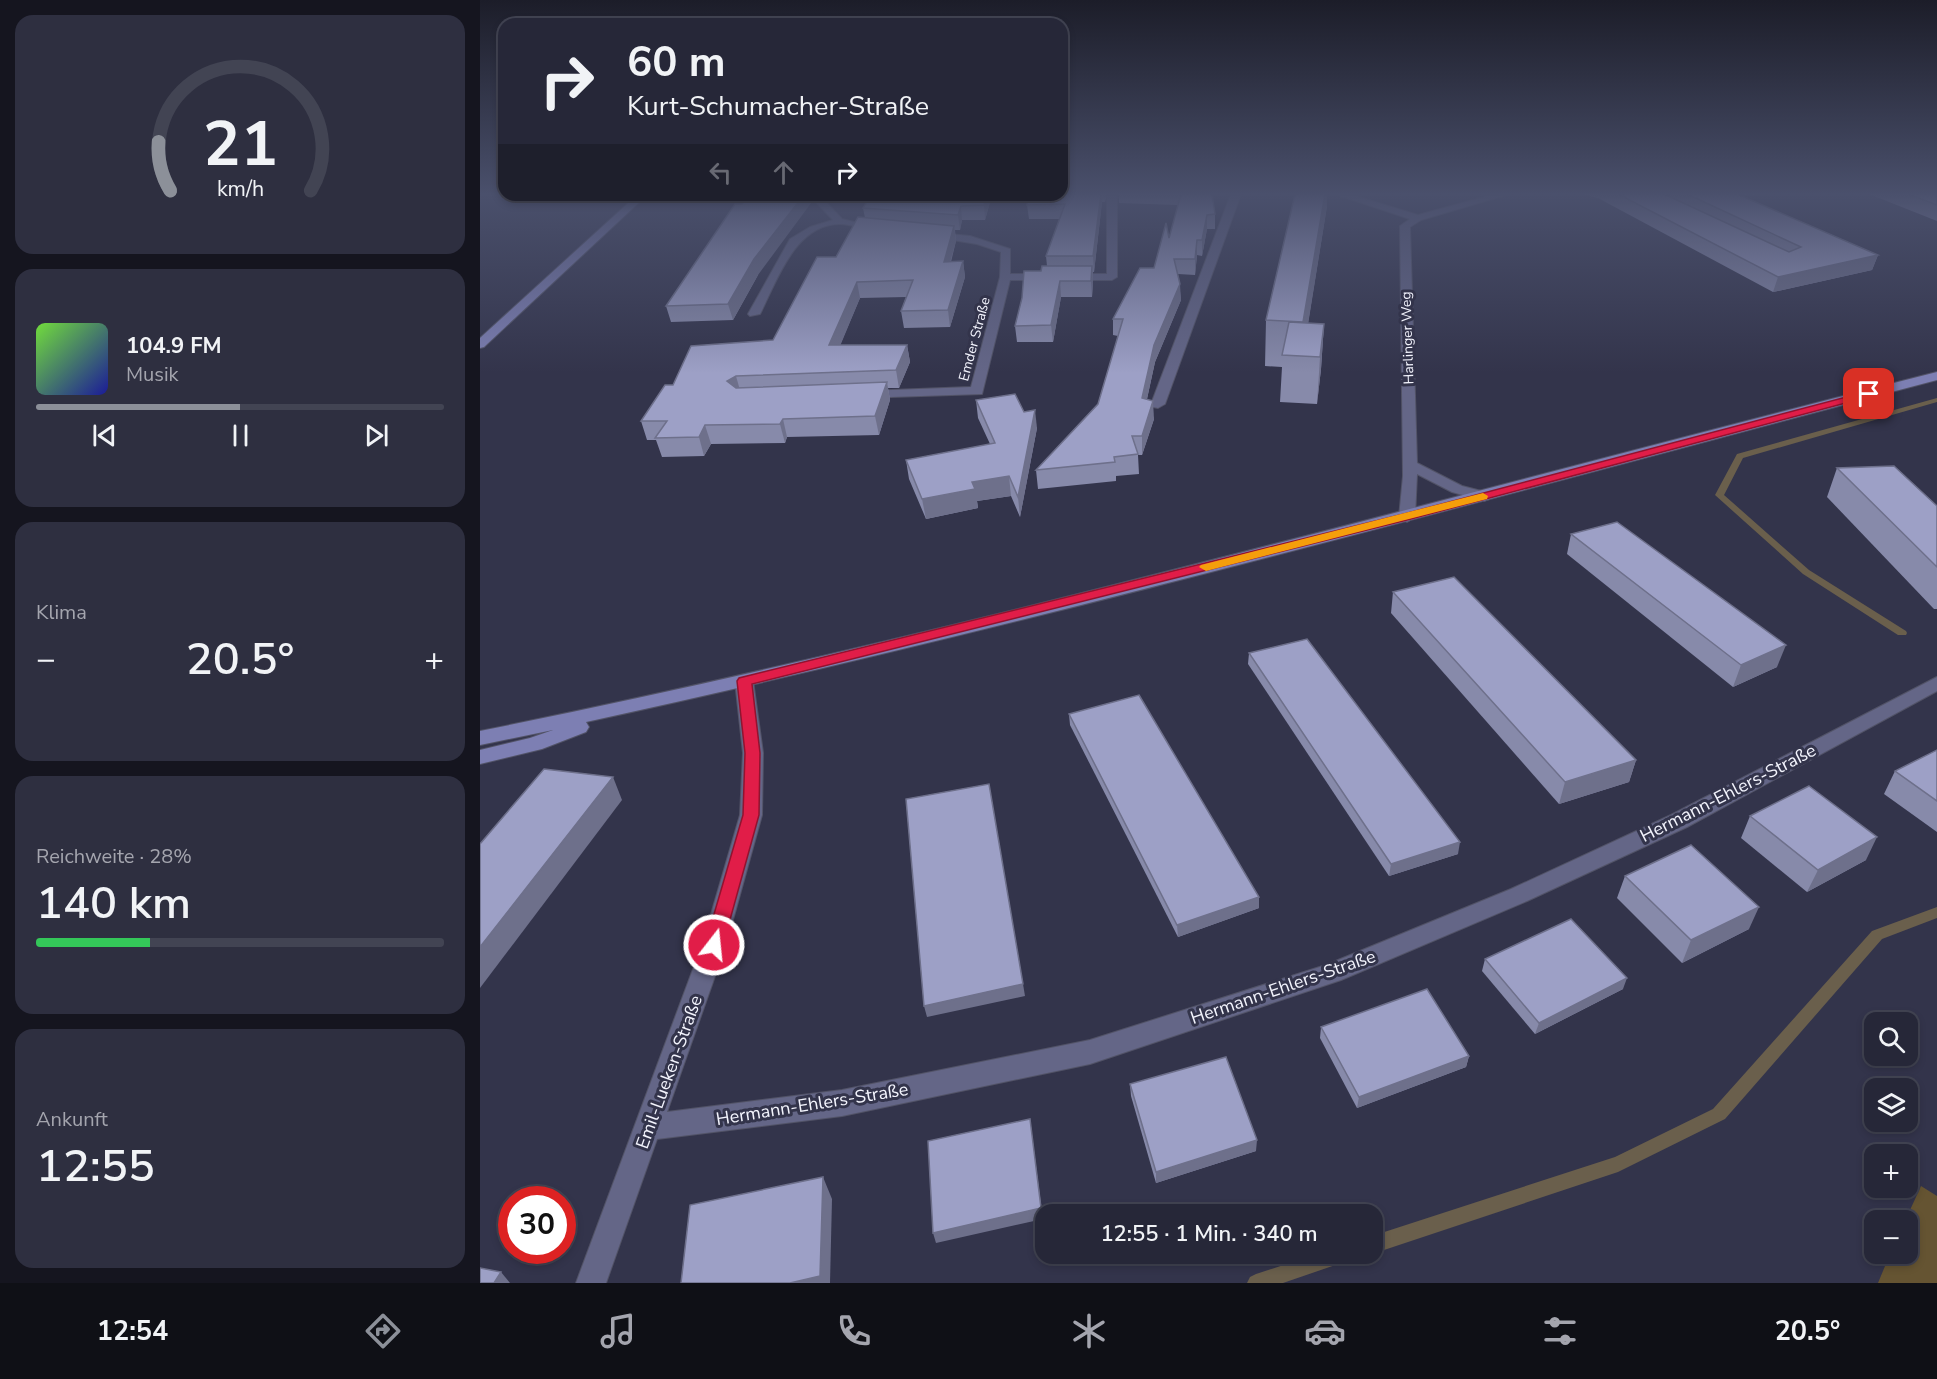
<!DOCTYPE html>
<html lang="de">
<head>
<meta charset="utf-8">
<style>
	body { margin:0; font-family:"Nunito Sans",sans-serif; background:#2e2f40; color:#f1f3f6; height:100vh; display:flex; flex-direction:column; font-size:22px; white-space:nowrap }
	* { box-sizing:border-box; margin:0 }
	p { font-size:20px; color:#a4a5ae }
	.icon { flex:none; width:33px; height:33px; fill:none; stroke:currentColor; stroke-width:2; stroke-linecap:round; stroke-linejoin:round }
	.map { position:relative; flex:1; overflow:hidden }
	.side { display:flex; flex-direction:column; gap:15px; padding:15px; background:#15151f; width:480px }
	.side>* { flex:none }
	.hud { position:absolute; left:18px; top:18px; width:570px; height:183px; border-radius:18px; box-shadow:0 3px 9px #0003,0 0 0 2px #424453; background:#262738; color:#f1f3f6; overflow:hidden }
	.buttons { position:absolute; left:1384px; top:1012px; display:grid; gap:12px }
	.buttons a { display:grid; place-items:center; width:54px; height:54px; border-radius:12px; background:#262738; box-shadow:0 3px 9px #0003,0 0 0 2px #424453; font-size:30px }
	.speed { position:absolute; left:18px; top:1186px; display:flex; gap:12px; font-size:30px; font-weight:700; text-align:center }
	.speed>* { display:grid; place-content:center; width:78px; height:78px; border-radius:50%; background:#262738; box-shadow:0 3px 9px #0003,0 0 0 2px #424453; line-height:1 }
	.speed .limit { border:9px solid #d22; background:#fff; color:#111 }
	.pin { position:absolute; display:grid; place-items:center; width:51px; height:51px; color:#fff; margin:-26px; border-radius:12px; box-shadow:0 3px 9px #0006 }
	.me { position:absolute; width:66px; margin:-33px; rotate:16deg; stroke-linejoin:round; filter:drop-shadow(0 0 4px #0008) }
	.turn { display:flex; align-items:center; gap:21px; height:126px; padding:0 30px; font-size:27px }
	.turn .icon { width:78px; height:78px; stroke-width:2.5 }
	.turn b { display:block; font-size:42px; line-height:51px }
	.lanes { display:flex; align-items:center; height:57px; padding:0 30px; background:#0003; justify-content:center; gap:30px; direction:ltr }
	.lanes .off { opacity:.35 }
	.big { font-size:45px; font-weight:600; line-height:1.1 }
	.side .tile { flex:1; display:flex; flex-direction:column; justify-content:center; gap:9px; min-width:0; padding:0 21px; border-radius:18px; background:#2e2f40 }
	.side .dial { align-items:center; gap:0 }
	.dial svg { height:156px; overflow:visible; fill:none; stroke:#424453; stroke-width:7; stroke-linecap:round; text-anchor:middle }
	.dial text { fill:#f1f3f6; stroke:none }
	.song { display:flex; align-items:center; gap:18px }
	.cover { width:72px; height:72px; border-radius:9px; background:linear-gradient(135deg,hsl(100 70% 55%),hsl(240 70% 35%)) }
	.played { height:6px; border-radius:3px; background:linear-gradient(90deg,#8c9099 50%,#424453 50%) }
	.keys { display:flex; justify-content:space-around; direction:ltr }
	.heat { display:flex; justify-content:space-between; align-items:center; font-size:33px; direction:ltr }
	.charge { height:9px; border-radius:4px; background:linear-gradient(90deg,#34c759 28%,#424453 0) }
	.trip { position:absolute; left:555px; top:1204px; width:348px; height:60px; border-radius:18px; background:#262738; box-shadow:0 3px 9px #0003,0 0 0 2px #424453; font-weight:600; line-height:60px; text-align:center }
	.dock { display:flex; height:96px; justify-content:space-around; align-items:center; background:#0f1016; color:#a4a5ae }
	.dock .icon { width:42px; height:42px }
	.dock .active { color:#8c9099 }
	.dock b { font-size:27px; color:#f1f3f6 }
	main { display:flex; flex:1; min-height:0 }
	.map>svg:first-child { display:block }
	.green { fill:#655432 }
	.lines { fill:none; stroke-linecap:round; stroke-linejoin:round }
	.stream { fill:#6a5f4c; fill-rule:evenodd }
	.street-casing { stroke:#525367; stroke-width:2 }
	.secondary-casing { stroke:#525367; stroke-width:2 }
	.street { fill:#646687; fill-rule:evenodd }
	.secondary { fill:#7d7fb3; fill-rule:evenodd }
	.wall { fill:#878aaa }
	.shaded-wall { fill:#6e708b }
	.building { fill:#9da0c6; stroke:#6e708b; stroke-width:1.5 }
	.route { fill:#e11d48; stroke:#92132f; stroke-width:1.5 }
	.slow { fill:#f59e0b }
	.labels { text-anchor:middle; stroke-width:6; stroke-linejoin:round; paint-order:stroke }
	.far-street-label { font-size:14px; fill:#f3f4fd; stroke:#33344b }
	.near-street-label { font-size:18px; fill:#f3f4fd; stroke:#33344b }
</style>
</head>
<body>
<main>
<section class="side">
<div class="tile dial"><svg viewBox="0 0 100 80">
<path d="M14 69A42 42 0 1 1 86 69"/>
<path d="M14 69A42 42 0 0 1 8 44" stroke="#8c9099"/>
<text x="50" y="56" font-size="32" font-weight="700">21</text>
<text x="50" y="72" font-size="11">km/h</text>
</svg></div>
<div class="tile">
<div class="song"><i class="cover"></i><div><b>104.9 FM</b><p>Musik</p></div></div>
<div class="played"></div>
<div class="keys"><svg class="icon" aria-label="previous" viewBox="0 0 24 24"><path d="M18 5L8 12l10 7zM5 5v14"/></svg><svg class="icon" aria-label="pause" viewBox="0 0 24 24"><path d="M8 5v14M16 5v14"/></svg><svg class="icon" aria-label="next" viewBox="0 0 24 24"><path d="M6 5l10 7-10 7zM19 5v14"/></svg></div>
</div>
<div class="tile"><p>Klima</p>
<div class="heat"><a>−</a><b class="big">20.5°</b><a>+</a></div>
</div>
<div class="tile"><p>Reichweite · 28%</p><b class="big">140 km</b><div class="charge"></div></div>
<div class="tile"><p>Ankunft</p><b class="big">12:55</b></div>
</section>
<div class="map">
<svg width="1457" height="1283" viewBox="0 0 1457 1283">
	<rect width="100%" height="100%" fill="#33344b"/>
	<!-- green -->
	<path class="green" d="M 1441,1186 L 1457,1196 L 1457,1283 L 1398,1283 L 1410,1254 L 1428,1254 L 1428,1221 L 1425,1221 Z"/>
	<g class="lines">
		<!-- stream -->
		<g class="stream">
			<path d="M 1457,398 L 1457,402 L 1263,458 L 1244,495 L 1329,570 L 1426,631 L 1427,633 L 1426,635 L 1418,635 L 1323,574 L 1235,495 L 1257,454 Z"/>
			<path d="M 1457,907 L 1457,918 L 1402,939 L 1245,1119 L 1138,1172 L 892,1254 L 892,1236 L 1135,1157 L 1233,1109 L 1392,931 Z"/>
			<path d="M 837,1254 L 873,1254 L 870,1260 L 803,1283 L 767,1283 L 770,1277 L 776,1274 Z"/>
		</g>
		<!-- street casing -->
		<g class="street-casing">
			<g id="street">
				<path d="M 627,194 L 637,194 L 637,277 L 632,280 L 530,280 L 502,394 L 380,398 L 378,395 L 385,391 L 491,387 L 520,277 L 521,252 L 497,244 L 448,236 L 448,232 L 490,236 L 530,249 L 530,274 L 627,274 Z"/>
				<path d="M 751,194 L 761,194 L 685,404 L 678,408 L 673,407 L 671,404 Z"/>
				<path d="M 855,194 L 869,194 L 938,215 L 1015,194 L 1029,194 L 941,220 L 930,227 L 937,463 L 982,486 L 1009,493 L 1012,496 L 1009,499 L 1004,501 L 972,492 L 937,474 L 935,517 L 927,522 L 919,517 L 923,476 L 920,226 L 930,219 Z"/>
				<path d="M 339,195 L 349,195 L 345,201 L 362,219 L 402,229 L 397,232 C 386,230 372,224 360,224 C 315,224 297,281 280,314 L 270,316 L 268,314 L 310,239 L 330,227 L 353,220 L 335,201 Z"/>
				<path d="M 264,675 L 271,677 L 273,681 L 283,753 L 282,815 L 246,945 L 187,1112 L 362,1090 L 610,1040 L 846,965 L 1031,889 L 1191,815 L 1457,677 L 1457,691 L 1207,827 L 1047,901 L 861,980 L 610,1064 L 362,1116 L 177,1139 L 126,1283 L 96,1283 L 222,945 L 260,815 L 263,753 L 255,681 L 257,677 Z"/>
			</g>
		</g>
		<!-- secondary casing -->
		<g class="secondary-casing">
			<g id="secondary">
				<path d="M 157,195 L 167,195 L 4,347 L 0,348 L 0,338 Z"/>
				<path d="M 1457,372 L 1457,380 C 1008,499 560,623 106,722 L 109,727 L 106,732 L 62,749 L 0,764 L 0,750 L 50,738 L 73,730 L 0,745 L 0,731 C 491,632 972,495 1457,372 Z"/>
			</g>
		</g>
		<!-- street -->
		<use href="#street" class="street"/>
		<!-- secondary -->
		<use href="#secondary" class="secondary"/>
	</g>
	<!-- wall -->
	<g class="wall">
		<path d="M 582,194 L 627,194 L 625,202 L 622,202 L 614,272 L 613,272 L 613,282 L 612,297 L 581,297 L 573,342 L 537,342 L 535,326 L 561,271 L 567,266 L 566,256 L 580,219 L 549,219 L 547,205 Z"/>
		<path d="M 639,194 L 732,194 L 735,214 L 735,229 L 727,229 L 722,256 L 717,255 L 715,275 L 698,274 L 701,300 L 675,362 L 667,399 L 674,419 L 662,455 L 658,455 L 659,474 L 636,476 L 636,481 L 558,489 L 556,470 L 618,404 L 638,336 L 633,335 L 633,319 L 674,268 L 689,238 L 698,205 L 639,203 Z"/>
		<path d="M 815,194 L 847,194 L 847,206 L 828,323 L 844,324 L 841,369 L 837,404 L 800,402 L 802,367 L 785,366 L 786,320 Z"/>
		<path d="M 1102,194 L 1184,194 L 1190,196 L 1190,194 L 1279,194 L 1262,196 L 1398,255 L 1392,270 L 1293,292 L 1118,198 Z"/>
		<path d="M 1389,194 L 1457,194 L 1457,221 Z"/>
		<path d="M 348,195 L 512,195 L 505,220 L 482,220 L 480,230 L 475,230 L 476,241 L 471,262 L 483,261 L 485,277 L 470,327 L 424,328 L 421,311 L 426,297 L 380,298 L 360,345 L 427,345 L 430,362 L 419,388 L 408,388 L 410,400 L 399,435 L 307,437 L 305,443 L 231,444 L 224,456 L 182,457 L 176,440 L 167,440 L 161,421 L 193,385 L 293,340 L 385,218 L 383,208 L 389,198 L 349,199 Z"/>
		<path d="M 262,204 L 278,275 L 253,320 L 191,322 L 186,306 Z"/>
		<path d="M 496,400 L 544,412 L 557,428 L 540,517 L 531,496 L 497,501 L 498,508 L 446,519 L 429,479 L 426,460 L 510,444 L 498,418 Z"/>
		<path d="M 1357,468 L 1457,506 L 1457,609 L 1454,609 L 1347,497 Z"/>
		<path d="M 1091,534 L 1297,667 L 1253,687 L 1087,554 Z"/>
		<path d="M 913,592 L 1156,760 L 1149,782 L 1079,804 L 911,613 Z"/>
		<path d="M 769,653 L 978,854 L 909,876 L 768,664 Z"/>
		<path d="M 589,714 L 779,897 L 779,908 L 698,937 L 590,725 Z"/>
		<path d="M 1457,750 L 1457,832 L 1404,794 L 1415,771 Z"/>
		<path d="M 1270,816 L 1386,860 L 1327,892 L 1261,838 Z"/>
		<path d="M 1145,876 L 1269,929 L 1202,963 L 1137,898 Z"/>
		<path d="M 1005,959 L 1143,989 L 1055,1034 L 1002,971 Z"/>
		<path d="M 841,1027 L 989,1056 L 986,1067 L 877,1108 L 840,1038 Z"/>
		<path d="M 650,1084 L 776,1151 L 676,1183 L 651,1096 Z"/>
	</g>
	<!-- shaded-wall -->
	<g class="shaded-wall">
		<path d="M 621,194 L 622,202 L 614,272 L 613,256 Z"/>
		<path d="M 845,194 L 847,194 L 847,206 L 823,356 L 823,322 Z"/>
		<path d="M 1236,194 L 1279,194 L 1235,199 Z"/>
		<path d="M 324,195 L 337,195 L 278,275 L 253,320 L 248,304 L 274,259 Z"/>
		<path d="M 507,195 L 512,195 L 505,220 L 504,205 Z"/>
		<path d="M 481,206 L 482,220 L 480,230 L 478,215 Z"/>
		<path d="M 727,215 L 727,229 L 722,256 L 722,240 Z"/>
		<path d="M 474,226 L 476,241 L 466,277 L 464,262 Z"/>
		<path d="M 717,240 L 717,255 L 715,275 L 715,259 Z"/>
		<path d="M 1398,255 L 1392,270 L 1293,292 L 1298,277 Z"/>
		<path d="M 483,261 L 485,277 L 470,327 L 468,310 Z"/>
		<path d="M 612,266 L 613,282 L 612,297 L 611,281 Z"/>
		<path d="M 580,281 L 581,297 L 573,342 L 571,325 Z"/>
		<path d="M 377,282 L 380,298 L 353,363 L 349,345 Z"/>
		<path d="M 700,284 L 701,300 L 675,362 L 663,417 L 662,398 L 674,345 Z"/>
		<path d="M 844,324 L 841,369 L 837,404 L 840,357 Z"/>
		<path d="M 427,345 L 430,362 L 419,388 L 416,370 Z"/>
		<path d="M 256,376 L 261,394 L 247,381 Z"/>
		<path d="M 407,382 L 410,400 L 399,435 L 395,416 Z"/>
		<path d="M 673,401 L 674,419 L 662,455 L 662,436 Z"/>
		<path d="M 555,410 L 557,428 L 540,517 L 538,497 Z"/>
		<path d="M 303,419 L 307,437 L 305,443 L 300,424 Z"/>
		<path d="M 225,425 L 231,444 L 224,456 L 219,437 Z"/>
		<path d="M 529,476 L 531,496 L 497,501 L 498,508 L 446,519 L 442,499 L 492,482 Z"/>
		<path d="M 1306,645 L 1297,667 L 1253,687 L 1261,665 Z"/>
		<path d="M 1156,760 L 1149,782 L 1079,804 L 1085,782 Z"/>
		<path d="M 133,777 L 142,800 L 0,988 L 0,947 Z"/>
		<path d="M 1397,837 L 1386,860 L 1327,892 L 1338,870 Z"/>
		<path d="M 980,842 L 978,854 L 909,876 L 911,864 Z"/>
		<path d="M 779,897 L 779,908 L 698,937 L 697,925 Z"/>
		<path d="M 1279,907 L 1269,929 L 1202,963 L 1211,940 Z"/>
		<path d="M 1147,978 L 1143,989 L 1055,1034 L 1059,1023 Z"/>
		<path d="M 543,984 L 545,996 L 447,1017 L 444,1006 Z"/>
		<path d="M 989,1056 L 986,1067 L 877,1108 L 879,1097 Z"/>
		<path d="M 550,1119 L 563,1219 L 456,1243 L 453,1233 Z"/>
		<path d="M 777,1140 L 776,1151 L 676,1183 L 676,1172 Z"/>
		<path d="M 343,1177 L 352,1199 L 350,1283 L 310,1283 Z"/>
		<path d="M 21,1272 L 30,1283 L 14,1283 Z"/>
	</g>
	<!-- building -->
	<g class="building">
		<path d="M 582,194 L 621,194 L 613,256 L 566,256 L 585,204 L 547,205 L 548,195 L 582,195 Z"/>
		<path d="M 701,194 L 732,194 L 735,214 L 727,215 L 722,240 L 717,240 L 715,259 L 694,259 L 700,284 L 674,345 L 662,398 L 673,401 L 662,436 L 652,436 L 658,454 L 634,457 L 635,462 L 556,470 L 618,404 L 643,319 L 633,319 L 660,268 L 674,268 L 686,223 L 689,238 Z"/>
		<path d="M 815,194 L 845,194 L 823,322 L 786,320 Z"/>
		<path d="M 1138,194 L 1184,194 L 1309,252 L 1321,247 L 1207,194 L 1257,194 L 1398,255 L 1298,277 Z"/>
		<path d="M 1428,194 L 1457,194 L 1457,205 Z"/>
		<path d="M 269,195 L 324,195 L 274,259 L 248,304 L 186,306 L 255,204 L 262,204 Z"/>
		<path d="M 391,195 L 507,195 L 504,205 L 481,206 L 478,215 L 383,208 Z"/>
		<path d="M 378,217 L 474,226 L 464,262 L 483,261 L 468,310 L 421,311 L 433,280 L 377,282 L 349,345 L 427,345 L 416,370 L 256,376 L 247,381 L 256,388 L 407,382 L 395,416 L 303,419 L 300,424 L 225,425 L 219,437 L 175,438 L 187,421 L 161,421 L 185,385 L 193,385 L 211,346 L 293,340 L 337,257 L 356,257 Z"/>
		<path d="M 562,266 L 612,266 L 611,281 L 580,281 L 571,325 L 535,326 L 542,298 L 544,271 L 561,271 Z"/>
		<path d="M 809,322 L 844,324 L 840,357 L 802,355 Z"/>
		<path d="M 535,394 L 544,412 L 555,410 L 538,497 L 529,476 L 492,482 L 495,489 L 442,499 L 426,460 L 515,443 L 496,400 Z"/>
		<path d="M 1414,466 L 1457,506 L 1457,567 L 1357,468 Z"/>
		<path d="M 1137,522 L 1306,645 L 1261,665 L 1091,534 Z"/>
		<path d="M 974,577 L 1156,760 L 1085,782 L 913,592 Z"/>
		<path d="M 827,639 L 980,842 L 911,864 L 769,653 Z"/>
		<path d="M 659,695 L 779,897 L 697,925 L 589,714 Z"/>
		<path d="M 1457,750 L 1457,801 L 1415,771 Z"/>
		<path d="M 64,769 L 133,777 L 0,947 L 0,844 Z"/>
		<path d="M 509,784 L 543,984 L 444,1006 L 426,799 Z"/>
		<path d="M 1329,786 L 1397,837 L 1338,870 L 1270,816 Z"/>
		<path d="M 1211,845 L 1279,907 L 1211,940 L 1145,876 Z"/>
		<path d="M 1091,919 L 1147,978 L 1059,1023 L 1005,959 Z"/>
		<path d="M 947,989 L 989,1056 L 879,1097 L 841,1027 Z"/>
		<path d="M 746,1057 L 777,1140 L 676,1172 L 650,1084 Z"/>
		<path d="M 550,1119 L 561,1208 L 453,1233 L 448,1141 Z"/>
		<path d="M 343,1177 L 340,1276 L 310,1283 L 201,1283 L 210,1205 Z"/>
		<path d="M 0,1268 L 21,1272 L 14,1283 L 0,1283 Z"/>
	</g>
	<!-- sky -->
	<linearGradient id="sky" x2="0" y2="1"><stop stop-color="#1c1d29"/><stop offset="0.52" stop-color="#4a506c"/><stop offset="1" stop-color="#4a506c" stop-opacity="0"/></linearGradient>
	<rect width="1457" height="373" fill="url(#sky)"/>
	<!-- route -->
	<path class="route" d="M 1389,391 L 1394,394 L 1392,396 L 931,519 L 272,684 L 280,753 L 279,815 L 243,945 L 241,951 L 234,953 L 228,951 L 225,945 L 263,815 L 265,753 L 257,681 L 259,678 L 924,514 Z"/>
	<!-- slow -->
	<path class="slow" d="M 1003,493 L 1008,496 L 1007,499 L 726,571 L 719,567 L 721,565 Z"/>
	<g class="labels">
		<!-- far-street labels -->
		<g class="far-street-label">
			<text transform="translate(927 338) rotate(-92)" y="5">Harlinger Weg</text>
			<text transform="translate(494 339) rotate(-75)" y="5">Emder Straße</text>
		</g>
		<!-- near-street labels -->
		<g class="near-street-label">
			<text transform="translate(1248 793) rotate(-27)" y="6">Hermann-Ehlers-Straße</text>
			<text transform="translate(803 987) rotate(-19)" y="6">Hermann-Ehlers-Straße</text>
			<text transform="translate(189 1072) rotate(-70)" y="6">Emil-Lueken-Straße</text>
			<text transform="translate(332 1104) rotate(-9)" y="6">Hermann-Ehlers-Straße</text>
		</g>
	</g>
</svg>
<div class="buttons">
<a><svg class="icon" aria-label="search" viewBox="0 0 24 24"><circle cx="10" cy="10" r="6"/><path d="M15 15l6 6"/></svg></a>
<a><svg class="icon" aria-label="layers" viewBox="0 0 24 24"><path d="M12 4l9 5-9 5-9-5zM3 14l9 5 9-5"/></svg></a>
<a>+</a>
<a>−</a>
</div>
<div class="speed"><div class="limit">30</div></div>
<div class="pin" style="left:1389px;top:394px;background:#d93025"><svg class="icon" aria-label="arrive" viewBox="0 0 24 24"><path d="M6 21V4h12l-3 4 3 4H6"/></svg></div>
<svg class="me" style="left:234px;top:945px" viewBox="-20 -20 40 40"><circle r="17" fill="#e11d48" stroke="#fff" stroke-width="3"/><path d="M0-11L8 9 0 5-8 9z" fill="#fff"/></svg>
<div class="trip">12:55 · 1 Min. · 340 m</div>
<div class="hud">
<div class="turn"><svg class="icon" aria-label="right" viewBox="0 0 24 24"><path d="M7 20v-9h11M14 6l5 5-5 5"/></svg><div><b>60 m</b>Kurt-Schumacher-Straße</div></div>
<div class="lanes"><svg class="icon off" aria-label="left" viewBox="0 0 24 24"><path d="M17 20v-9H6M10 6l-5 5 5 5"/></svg><svg class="icon off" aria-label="ahead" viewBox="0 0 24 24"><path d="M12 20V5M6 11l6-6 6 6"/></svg><svg class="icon" aria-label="right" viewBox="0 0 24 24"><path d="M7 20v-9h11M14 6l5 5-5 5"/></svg></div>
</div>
</div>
</main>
<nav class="dock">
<b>12:54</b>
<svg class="icon active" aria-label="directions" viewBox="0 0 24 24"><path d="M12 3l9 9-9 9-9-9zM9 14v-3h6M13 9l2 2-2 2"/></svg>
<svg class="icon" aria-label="music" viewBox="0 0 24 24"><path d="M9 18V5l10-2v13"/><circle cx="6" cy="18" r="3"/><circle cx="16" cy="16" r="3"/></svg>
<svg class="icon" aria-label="phone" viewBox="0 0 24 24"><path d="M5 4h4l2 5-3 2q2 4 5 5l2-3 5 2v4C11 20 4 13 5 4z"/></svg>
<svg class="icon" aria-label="climate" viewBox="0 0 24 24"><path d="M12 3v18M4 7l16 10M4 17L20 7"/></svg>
<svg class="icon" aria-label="car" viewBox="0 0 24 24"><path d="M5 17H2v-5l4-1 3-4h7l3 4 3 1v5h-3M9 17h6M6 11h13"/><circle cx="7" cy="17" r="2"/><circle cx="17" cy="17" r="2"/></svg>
<svg class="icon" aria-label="filters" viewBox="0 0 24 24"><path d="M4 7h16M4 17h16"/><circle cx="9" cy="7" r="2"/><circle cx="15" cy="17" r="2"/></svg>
<b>20.5°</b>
</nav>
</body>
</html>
